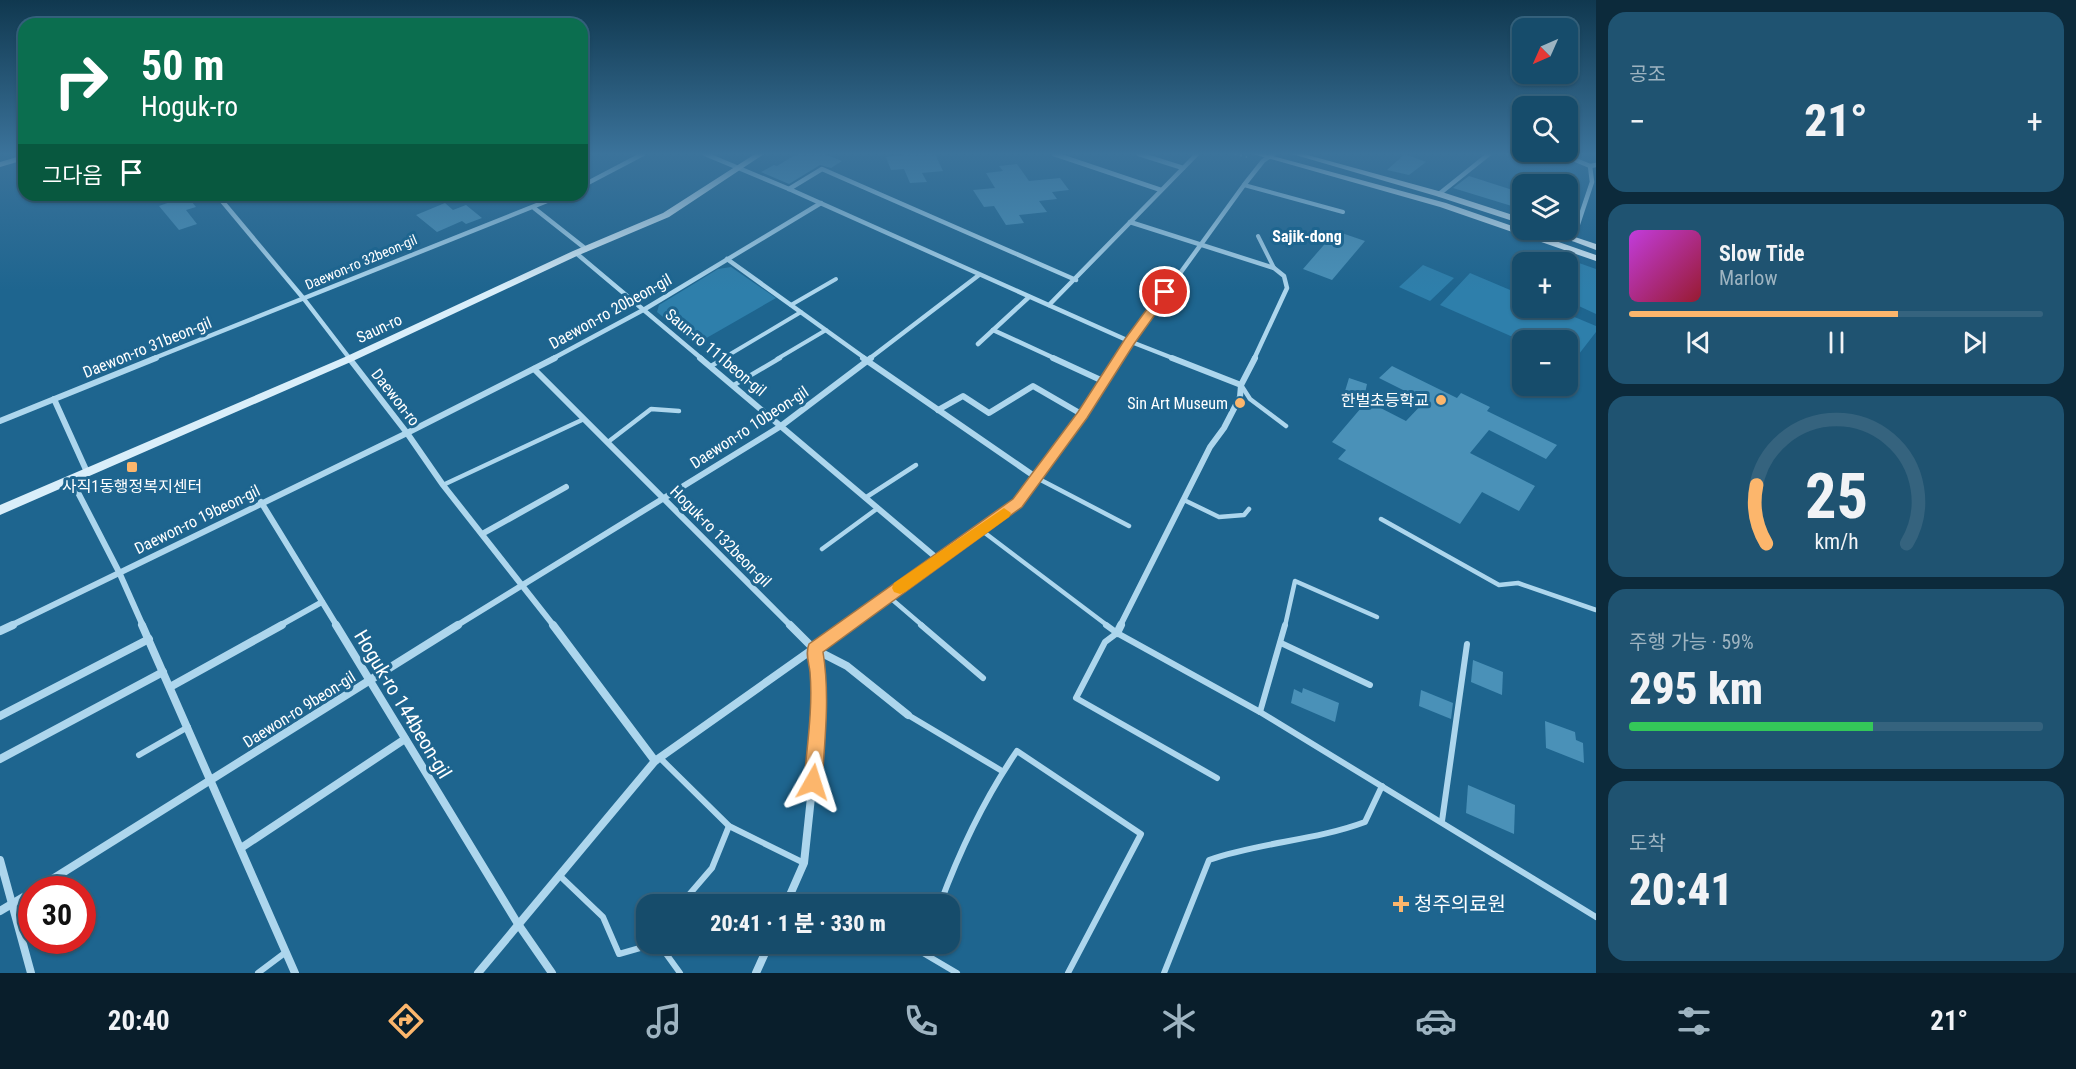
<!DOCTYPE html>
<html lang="ko">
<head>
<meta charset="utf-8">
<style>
	body { margin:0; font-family:"Roboto Condensed","Noto Sans KR",sans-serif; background:#1f5371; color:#f1f3f6; height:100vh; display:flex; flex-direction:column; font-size:22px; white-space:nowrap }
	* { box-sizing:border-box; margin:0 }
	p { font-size:20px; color:#9eb4c1 }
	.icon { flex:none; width:33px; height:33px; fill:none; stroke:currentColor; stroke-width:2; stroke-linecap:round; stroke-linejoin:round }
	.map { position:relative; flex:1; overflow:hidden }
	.side { display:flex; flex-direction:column; gap:12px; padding:12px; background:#0c2a3b; width:480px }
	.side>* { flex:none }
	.top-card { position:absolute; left:18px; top:18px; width:570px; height:183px; border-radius:18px; box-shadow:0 2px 4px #0004,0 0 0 2px #35637e; background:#0b6e4f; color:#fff; overflow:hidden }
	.needle { width:39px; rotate:225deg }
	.buttons { position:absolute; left:1512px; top:18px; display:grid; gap:12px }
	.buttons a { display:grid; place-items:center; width:66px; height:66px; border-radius:12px; background:#164c6b; box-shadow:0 2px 4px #0004,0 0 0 2px #35637e; font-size:30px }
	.speed { position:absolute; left:18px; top:876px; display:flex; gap:12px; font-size:30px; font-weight:700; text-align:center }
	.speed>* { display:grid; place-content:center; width:78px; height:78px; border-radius:50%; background:#164c6b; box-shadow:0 2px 4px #0004,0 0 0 2px #35637e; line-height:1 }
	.speed .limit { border:9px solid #d22; background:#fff; color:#111 }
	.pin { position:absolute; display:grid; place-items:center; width:51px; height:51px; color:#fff; margin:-26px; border:3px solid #fff; border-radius:50%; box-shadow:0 2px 6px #0007 }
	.me { position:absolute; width:66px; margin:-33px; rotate:6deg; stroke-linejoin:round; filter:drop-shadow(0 0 4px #0008) }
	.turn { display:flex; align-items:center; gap:21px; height:126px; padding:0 24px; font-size:27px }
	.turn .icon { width:78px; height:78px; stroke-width:2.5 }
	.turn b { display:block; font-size:42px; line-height:51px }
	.then { display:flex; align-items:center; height:57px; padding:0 24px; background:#0003; gap:12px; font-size:22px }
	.big { font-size:45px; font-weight:800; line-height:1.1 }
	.side .tile { flex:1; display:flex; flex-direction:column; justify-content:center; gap:9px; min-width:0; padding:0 21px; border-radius:18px; background:#1f5371 }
	.side .dial { align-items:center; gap:0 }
	.dial svg { height:156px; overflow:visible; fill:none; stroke:#35637e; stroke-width:7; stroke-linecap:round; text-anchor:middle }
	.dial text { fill:#f1f3f6; stroke:none }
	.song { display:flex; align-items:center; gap:18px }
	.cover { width:72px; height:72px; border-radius:9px; background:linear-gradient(135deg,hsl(290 70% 55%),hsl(350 70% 35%)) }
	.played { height:6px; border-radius:3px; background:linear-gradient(90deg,#fcb66c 65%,#35637e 65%) }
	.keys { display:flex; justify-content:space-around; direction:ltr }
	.heat { display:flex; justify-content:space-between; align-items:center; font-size:33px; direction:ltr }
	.charge { height:9px; border-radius:4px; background:linear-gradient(90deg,#34c759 59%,#35637e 0) }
	.trip { position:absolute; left:636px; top:894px; width:324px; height:60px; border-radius:18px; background:#164c6b; box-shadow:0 2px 4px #0004,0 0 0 2px #35637e; font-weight:800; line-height:60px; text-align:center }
	.dock { display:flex; height:96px; justify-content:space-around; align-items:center; background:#091e2b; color:#9eb4c1 }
	.dock .icon { width:42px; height:42px }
	.dock .on { color:#fcb66c }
	.dock b { font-size:27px; color:#f1f3f6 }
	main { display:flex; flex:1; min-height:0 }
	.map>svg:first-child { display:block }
	.green { fill:#2e7fab }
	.building { fill:#4a91b8 }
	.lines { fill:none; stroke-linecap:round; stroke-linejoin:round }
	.path { stroke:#add6ed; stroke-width:2; stroke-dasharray:2 4; stroke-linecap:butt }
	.lane-far2 { stroke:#add6ed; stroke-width:4 }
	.lane-far1 { stroke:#add6ed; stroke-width:4.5 }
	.lane { stroke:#add6ed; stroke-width:6 }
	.street-far2 { stroke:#add6ed; stroke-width:4.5 }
	.street-far1 { stroke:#add6ed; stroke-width:6 }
	.street { stroke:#add6ed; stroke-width:8 }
	.secondary { fill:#d9eefa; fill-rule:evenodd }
	.route { fill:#fcb66c; stroke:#a47646; stroke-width:1.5 }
	.slow { fill:#f59e0b }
	.poi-dot { fill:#fcb66c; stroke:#1e658f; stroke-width:2 }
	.labels { text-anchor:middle; stroke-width:6; stroke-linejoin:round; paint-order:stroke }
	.far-street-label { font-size:14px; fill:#fff; stroke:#1e658f }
	.far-quarter-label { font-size:16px; font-weight:bold; fill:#fff; stroke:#1e658f }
	.street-label { font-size:16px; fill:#fff; stroke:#1e658f }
	.poi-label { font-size:16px; fill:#fff; stroke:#1e658f; text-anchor:end }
	.near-street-label { font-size:20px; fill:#fff; stroke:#1e658f }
	.near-poi-label { font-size:20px; fill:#fff; stroke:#1e658f; text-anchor:start }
</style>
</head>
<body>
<main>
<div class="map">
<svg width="1596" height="973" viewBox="0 0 1596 973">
	<rect width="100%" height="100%" fill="#1e658f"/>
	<!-- green -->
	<g class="green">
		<path d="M 1579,263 L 1596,269 L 1596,314 L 1568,301 L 1568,279 Z"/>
		<path d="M 1423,265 L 1454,278 L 1430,301 L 1399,287 Z"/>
		<path d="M 731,267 L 776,298 L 696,344 L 657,312 L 659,305 L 718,269 Z"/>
		<path d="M 1470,273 L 1522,295 L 1522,308 L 1553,308 L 1596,326 L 1596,332 L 1572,363 L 1568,361 L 1568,340 L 1522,341 L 1440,305 Z"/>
	</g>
	<!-- building -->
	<g class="building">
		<path d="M 797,154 L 824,154 L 842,161 L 831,168 L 820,165 L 789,184 L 761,172 L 774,165 L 777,166 Z"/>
		<path d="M 903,154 L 935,154 L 943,171 L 922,173 L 927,182 L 910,183 L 904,169 L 891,170 L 886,157 L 904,155 Z"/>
		<path d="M 1405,154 L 1426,162 L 1409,175 L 1387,170 Z"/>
		<path d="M 1017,164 L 1029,181 L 1060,178 L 1069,190 L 1052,192 L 1057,199 L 1039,201 L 1047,212 L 1019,215 L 1024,223 L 1006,225 L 994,206 L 984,207 L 973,190 L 995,188 L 986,173 L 1003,171 L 999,166 Z"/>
		<path d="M 1469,176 L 1522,193 L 1522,197 L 1515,207 L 1453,188 Z"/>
		<path d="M 187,196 L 196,207 L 186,210 L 197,224 L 179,230 L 159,206 Z"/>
		<path d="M 445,203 L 453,210 L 466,205 L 482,218 L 466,224 L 462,221 L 437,232 L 416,215 Z"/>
		<path d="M 1336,231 L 1365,241 L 1332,280 L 1303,269 Z"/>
		<path d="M 1392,366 L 1457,398 L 1461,393 L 1490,407 L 1487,411 L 1557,445 L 1546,459 L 1489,430 L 1470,453 L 1535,486 L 1519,511 L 1482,492 L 1460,524 L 1338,459 L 1346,450 L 1332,442 L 1361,408 L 1342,401 L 1349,378 L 1367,384 L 1362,408 L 1367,401 L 1406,421 L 1425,401 L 1379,378 Z"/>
		<path d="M 1473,660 L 1503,672 L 1502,695 L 1471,682 Z"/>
		<path d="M 1303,688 L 1339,703 L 1335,722 L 1291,703 L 1294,689 L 1302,693 Z"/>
		<path d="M 1421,690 L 1453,703 L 1451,719 L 1419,706 Z"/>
		<path d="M 1545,721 L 1575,732 L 1576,740 L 1583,743 L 1584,763 L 1546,748 Z"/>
		<path d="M 1468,785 L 1515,805 L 1514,834 L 1466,813 Z"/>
	</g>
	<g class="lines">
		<!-- path -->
		<path class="path" d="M 1234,154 L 1247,157"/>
		<!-- lane-far2 -->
		<g class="lane-far2">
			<path d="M 1244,185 L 1343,212"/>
			<path d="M 1258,236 L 1274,268"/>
			<path d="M 791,305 L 836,279"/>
			<path d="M 722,359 L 801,312"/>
			<path d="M 777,359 L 826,330"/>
		</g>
		<!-- lane-far1 -->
		<g class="lane-far1">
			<path d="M 711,366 L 725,358"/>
			<path d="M 734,385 L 780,358"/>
			<path d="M 1241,385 L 1250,399 L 1286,426"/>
			<path d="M 608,442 L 651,409 L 679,411"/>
			<path d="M 1037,478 L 1129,526"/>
			<path d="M 443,485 L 584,419"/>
			<path d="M 865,498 L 916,465"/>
			<path d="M 1184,500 L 1219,517 L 1244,515 L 1249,509"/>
			<path d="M 1381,519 L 1499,585 L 1518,583 L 1596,610"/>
			<path d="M 981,530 L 1108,626"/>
			<path d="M 822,549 L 878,508"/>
			<path d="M 888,596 L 923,626"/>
			<path d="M 1285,626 L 1295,581 L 1377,617"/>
		</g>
		<!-- lane -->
		<g class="lane">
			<path d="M 921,625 L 983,678"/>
			<path d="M 1106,625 L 1117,633 L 1260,712 L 1596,917"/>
			<path d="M 1117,633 L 1105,642 L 1076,698 L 1217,778"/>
			<path d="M 1281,643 L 1370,685"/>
			<path d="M 1260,712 L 1285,625"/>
			<path d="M 908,715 L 1002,771"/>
			<path d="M 139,755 L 188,727"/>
			<path d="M 660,758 L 729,826 L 804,863"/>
			<path d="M 1442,821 L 1467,644"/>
			<path d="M 559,875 L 603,917 L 619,954 L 654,944"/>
			<path d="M 681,904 L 712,868 L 729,826"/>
			<path d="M 940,904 C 960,850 984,799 1017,751 L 1141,834 L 1068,973"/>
			<path d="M 659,944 L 680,973"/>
			<path d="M 927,944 L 923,953 L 957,973"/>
			<path d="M 258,973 L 286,952"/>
			<path d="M 1164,973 L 1209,860 C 1260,842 1314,841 1365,822 L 1382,786"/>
		</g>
		<!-- street-far2 -->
		<g class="street-far2">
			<path d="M 705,154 L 789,189 L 1129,341 L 1175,359"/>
			<path d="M 1054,154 L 1161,190"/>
			<path d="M 1139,154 L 1183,168"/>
			<path d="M 1561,154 L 1590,166 L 1596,165"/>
			<path d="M 582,186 L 643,154"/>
			<path d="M 789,189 L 822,169 L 1076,280"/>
			<path d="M 1439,194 L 1489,154"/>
			<path d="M 217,195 L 304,299 L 350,359"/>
			<path d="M 534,208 L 586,249"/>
			<path d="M 1130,222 L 1274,268 L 1284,276 L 1287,288 L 1254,359"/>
			<path d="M 1573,239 L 1592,182 L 1590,166"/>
			<path d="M 576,253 L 702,359"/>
			<path d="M 727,259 L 866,359"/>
			<path d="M 1049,305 L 1197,154"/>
			<path d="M 993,330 L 1056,359"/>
			<path d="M 978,344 L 1029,297"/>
			<path d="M 152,359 L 562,195"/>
			<path d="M 552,359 L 645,309 L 821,203"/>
			<path d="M 869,359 L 979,275"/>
			<path d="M 1118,359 L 1244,185 L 1263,161 L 1273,154"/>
		</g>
		<!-- street-far1 -->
		<g class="street-far1">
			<path d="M 349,358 L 407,433 L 443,485 L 554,626"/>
			<path d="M 700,358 L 939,560"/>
			<path d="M 863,358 L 1037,478"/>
			<path d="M 1053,358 L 1105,382"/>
			<path d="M 1172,358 L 1241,385"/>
			<path d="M 534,369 L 791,626"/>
			<path d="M 54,399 L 87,472"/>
			<path d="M 938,410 L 963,396 L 989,413 L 1033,386 L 1083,415"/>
			<path d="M 0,421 L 156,358"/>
			<path d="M 71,479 L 119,572 L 143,626"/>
			<path d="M 261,502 L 337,626"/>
			<path d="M 482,534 L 566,487"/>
			<path d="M 10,626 L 407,433 L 555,358"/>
			<path d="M 279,626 L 322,602"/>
			<path d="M 456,626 L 781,426 L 871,358"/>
			<path d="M 845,626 L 1018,503 L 1083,415 L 1119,358"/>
			<path d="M 1120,626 L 1210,447 L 1224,428 L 1240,397 L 1241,385 L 1255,358"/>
		</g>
		<!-- street -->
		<g class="street">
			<path d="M 142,625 L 295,973"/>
			<path d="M 336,625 L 518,924 L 552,973"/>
			<path d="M 553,625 L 655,761"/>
			<path d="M 790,625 L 814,649 L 847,666 L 908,715"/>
			<path d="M 0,631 L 13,625"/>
			<path d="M 1117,633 L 1121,625"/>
			<path d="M 170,687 L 282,625"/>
			<path d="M 0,716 L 149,639"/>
			<path d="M 0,759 L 163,672"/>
			<path d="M 241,848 L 405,739"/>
			<path d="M 0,860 L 31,973"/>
			<path d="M 35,890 L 458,625"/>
			<path d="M 786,904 L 804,863 L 817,741 L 818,672 L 814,649"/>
			<path d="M 0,911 L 32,892"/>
			<path d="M 478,973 L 655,761 L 847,625"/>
			<path d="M 756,973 L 769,944"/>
		</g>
		<!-- secondary -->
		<g class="secondary">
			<path d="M 755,154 L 764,154 L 669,217 L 579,255 L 353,361 L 0,515 L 0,505 L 345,357 L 573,251 L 663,213 Z"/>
			<path d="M 1253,154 L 1265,154 L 1446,203 L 1596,255 L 1596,261 L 1440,207 Z"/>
			<path d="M 1292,154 L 1304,154 L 1442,192 L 1522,218 L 1522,224 L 1436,196 Z"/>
			<path d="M 24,155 L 24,160 L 0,167 L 0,162 Z"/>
			<path d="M 1543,230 L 1554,230 L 1596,244 L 1596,250 Z"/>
		</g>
	</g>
	<!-- sky -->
	<linearGradient id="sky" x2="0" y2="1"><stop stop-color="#10384f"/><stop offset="0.53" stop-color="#3b739b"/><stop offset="1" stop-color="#3b739b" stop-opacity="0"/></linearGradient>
	<rect width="1596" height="290" fill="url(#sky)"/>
	<!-- route -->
	<path class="route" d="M 1165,289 L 1171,292 L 1134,344 L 1087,418 L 1022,507 L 823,652 C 830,695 825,738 822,782 L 819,788 L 813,790 L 807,788 L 804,782 C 807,746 813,708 810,672 C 809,663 805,653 809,644 L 1013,499 L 1078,412 L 1125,339 L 1161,290 Z"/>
	<!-- slow -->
	<path class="slow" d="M 1004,508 L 1011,513 L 1009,517 L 905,592 L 900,594 L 894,592 L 892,588 L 894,583 Z"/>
	<!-- markers -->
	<g class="poi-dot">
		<circle cx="1441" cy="400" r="6"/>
		<circle cx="1240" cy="403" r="6"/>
		<rect x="126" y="461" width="12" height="12" rx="3"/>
		<path d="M1398 895h6v6h6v6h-6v6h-6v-6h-6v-6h6z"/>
	</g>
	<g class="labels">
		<!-- far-street labels -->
		<g class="far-street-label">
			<text transform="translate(361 262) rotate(-23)" y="5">Daewon-ro 32beon-gil</text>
		</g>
		<!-- far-quarter labels -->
		<g class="far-quarter-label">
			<text x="1307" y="242">Sajik-dong</text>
		</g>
		<!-- street labels -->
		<g class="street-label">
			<text transform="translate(610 311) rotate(-29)" y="6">Daewon-ro 20beon-gil</text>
			<text transform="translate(379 328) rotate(-25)" y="6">Saun-ro</text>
			<text transform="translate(147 347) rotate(-22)" y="6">Daewon-ro 31beon-gil</text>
			<text transform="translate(716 352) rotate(40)" y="6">Saun-ro 111beon-gil</text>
			<text transform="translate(396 397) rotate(52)" y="6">Daewon-ro</text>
			<text transform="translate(749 427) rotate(-33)" y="6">Daewon-ro 10beon-gil</text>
			<text transform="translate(197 519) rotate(-26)" y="6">Daewon-ro 19beon-gil</text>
			<text transform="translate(721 536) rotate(45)" y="6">Hoguk-ro 132beon-gil</text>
			<text transform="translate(299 709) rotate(-32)" y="6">Daewon-ro 9beon-gil</text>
		</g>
		<!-- poi labels -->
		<g class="poi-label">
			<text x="1429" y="406">한벌초등학교</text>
			<text x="1228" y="409">Sin Art Museum</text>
			<text x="132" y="492" text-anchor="middle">사직1동행정복지센터</text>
		</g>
		<!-- near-street labels -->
		<g class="near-street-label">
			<text transform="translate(403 704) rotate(59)" y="7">Hoguk-ro 144beon-gil</text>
		</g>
		<!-- near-poi labels -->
		<g class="near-poi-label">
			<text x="1414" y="911">청주의료원</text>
		</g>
	</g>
</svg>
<div class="buttons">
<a><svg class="needle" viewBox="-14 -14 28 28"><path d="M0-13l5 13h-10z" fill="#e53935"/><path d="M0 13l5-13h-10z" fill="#9eb4c1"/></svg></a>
<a><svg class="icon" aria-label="search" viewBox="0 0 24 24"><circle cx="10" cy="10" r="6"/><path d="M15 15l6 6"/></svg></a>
<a><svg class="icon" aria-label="layers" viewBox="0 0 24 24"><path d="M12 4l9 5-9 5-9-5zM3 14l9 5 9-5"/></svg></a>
<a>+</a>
<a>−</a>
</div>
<div class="speed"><div class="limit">30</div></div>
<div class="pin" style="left:1165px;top:292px;background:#d93025"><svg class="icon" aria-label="arrive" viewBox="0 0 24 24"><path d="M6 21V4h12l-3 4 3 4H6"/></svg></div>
<svg class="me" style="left:813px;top:782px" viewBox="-20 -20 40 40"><path d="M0-17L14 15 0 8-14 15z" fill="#fcb66c" stroke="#fff" stroke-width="4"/></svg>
<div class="trip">20:41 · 1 분 · 330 m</div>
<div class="top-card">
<div class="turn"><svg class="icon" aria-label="right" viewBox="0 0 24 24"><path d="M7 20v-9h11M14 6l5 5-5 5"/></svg><div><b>50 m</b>Hoguk-ro</div></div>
<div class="then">그다음<svg class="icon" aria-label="arrive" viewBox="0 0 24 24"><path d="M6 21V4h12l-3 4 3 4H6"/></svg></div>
</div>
</div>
<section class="side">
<div class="tile"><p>공조</p>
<div class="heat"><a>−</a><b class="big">21°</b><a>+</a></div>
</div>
<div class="tile">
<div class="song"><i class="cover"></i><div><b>Slow Tide</b><p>Marlow</p></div></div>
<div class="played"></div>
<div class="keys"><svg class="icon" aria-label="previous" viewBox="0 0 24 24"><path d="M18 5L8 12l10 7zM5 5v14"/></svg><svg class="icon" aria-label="pause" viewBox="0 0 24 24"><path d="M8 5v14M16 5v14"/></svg><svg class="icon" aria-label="next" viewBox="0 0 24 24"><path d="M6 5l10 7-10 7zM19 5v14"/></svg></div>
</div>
<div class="tile dial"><svg viewBox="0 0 100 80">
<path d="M14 69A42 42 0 1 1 86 69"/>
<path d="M14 69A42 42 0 0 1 9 39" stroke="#fcb66c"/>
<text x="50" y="56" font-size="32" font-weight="700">25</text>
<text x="50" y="72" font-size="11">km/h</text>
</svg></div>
<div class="tile"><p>주행 가능 · 59%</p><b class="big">295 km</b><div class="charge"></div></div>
<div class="tile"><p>도착</p><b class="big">20:41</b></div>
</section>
</main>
<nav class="dock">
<b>20:40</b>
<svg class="icon on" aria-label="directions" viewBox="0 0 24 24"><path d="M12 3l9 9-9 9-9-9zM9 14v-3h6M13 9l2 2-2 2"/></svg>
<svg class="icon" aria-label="music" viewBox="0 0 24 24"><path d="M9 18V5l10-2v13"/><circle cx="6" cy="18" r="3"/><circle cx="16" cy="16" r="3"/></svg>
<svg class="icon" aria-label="phone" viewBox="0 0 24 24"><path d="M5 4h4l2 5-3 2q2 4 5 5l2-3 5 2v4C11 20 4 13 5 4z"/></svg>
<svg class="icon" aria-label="climate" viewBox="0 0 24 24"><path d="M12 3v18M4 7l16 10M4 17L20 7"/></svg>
<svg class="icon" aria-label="car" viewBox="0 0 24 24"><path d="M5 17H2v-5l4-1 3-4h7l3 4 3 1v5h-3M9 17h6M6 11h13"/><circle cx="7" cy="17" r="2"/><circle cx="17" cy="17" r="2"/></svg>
<svg class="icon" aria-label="filters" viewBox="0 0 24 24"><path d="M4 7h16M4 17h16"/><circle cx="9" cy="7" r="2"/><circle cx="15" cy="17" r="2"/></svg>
<b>21°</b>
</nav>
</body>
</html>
